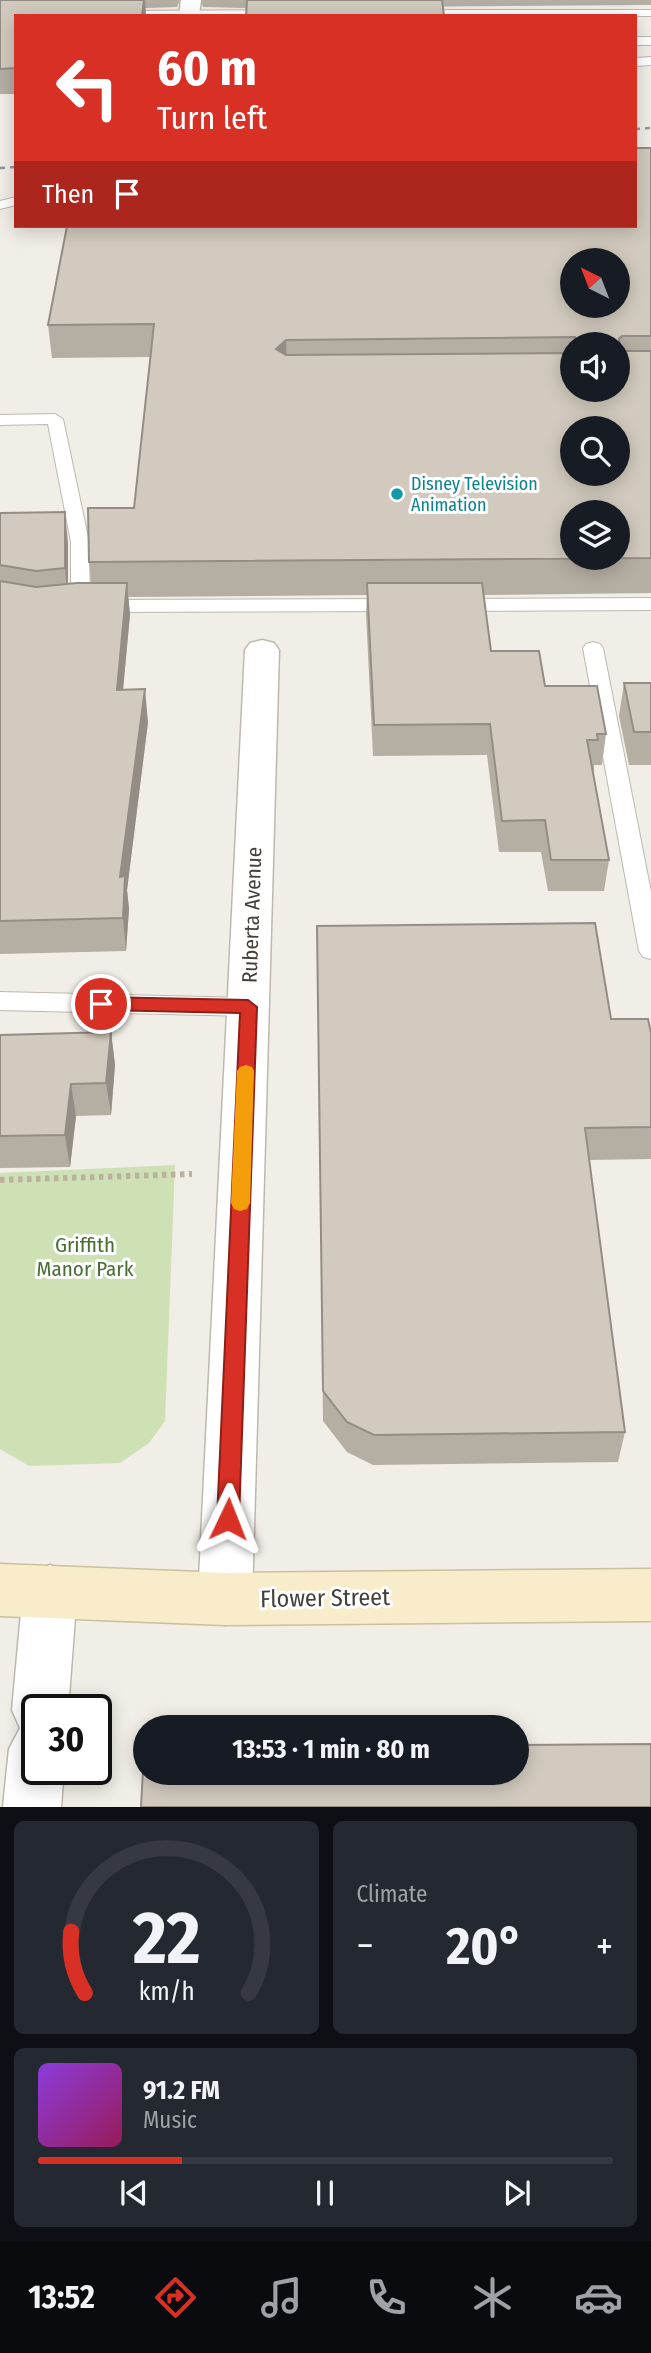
<!DOCTYPE html>
<html lang="en">
<head>
<meta charset="utf-8">
<style>
	body { margin:0; font-family:"Fira Sans Condensed",sans-serif; background:#242831; color:#f1f3f6; height:100vh; display:flex; flex-direction:column; font-size:26px; white-space:nowrap }
	* { box-sizing:border-box; margin:0 }
	p { font-size:23px; color:#9ea1a6 }
	.icon { flex:none; width:38px; height:38px; fill:none; stroke:currentColor; stroke-width:2; stroke-linecap:round; stroke-linejoin:round }
	.map { position:relative; height:1807px; overflow:hidden }
	.sheet { display:flex; flex-direction:column; gap:14px; padding:14px; background:#0d0f14; flex:1 }
	.sheet>* { flex:none }
	.banner { position:absolute; left:14px; top:14px; width:623px; height:214px; border-radius:0px; box-shadow:0 4px 18px #0003; background:#d93025; color:#fff; overflow:hidden }
	.needle { width:46px; rotate:318deg }
	.buttons { position:absolute; left:560px; top:248px; display:grid; gap:14px }
	.buttons a { display:grid; place-items:center; width:70px; height:70px; border-radius:50%; background:#171b24; box-shadow:0 4px 18px #0003; font-size:35px }
	.speed { position:absolute; left:21px; top:1694px; display:flex; gap:14px; font-size:35px; font-weight:700; text-align:center }
	.speed>* { display:grid; place-content:center; width:91px; height:91px; border-radius:50%; background:#171b24; box-shadow:0 4px 18px #0003; line-height:1 }
	.speed .limit { border:4px solid #111; border-radius:10px; background:#fff; color:#111 }
	.pin { position:absolute; display:grid; place-items:center; width:60px; height:60px; color:#fff; margin:-30px; border:4px solid #fff; border-radius:50%; box-shadow:0 2px 7px #0007 }
	.me { position:absolute; width:77px; margin:-38px; rotate:2deg; stroke-linejoin:round; filter:drop-shadow(0 0 5px #0008) }
	.turn { display:flex; align-items:center; gap:24px; height:147px; padding:0 28px; font-size:32px }
	.turn .icon { width:91px; height:91px; stroke-width:2.5 }
	.turn b { display:block; font-size:49px; line-height:60px }
	.then { display:flex; align-items:center; height:66px; padding:0 28px; background:#0003; gap:14px; font-size:26px }
	.big { font-size:52px; font-weight:700; line-height:1.1 }
	.sheet .widget { flex:1; display:flex; flex-direction:column; justify-content:center; gap:10px; min-width:0; padding:0 24px; border-radius:10px; background:#242831 }
	.sheet .dial { align-items:center; gap:0 }
	.dial svg { height:182px; overflow:visible; fill:none; stroke:#363941; stroke-width:7; stroke-linecap:round; text-anchor:middle }
	.dial text { fill:#f1f3f6; stroke:none }
	.song { display:flex; align-items:center; gap:21px }
	.cover { width:84px; height:84px; border-radius:10px; background:linear-gradient(135deg,hsl(270 70% 55%),hsl(330 70% 35%)) }
	.played { height:7px; border-radius:4px; background:linear-gradient(90deg,#d93025 25%,#363941 25%) }
	.keys { display:flex; justify-content:space-around; direction:ltr }
	.heat { display:flex; justify-content:space-between; align-items:center; font-size:38px; direction:ltr }
	.sheet .tiles { flex:1; display:grid; gap:14px; grid-template-columns:1fr 1fr }
	.widget:last-child { grid-column:span 2 }
	.trip { position:absolute; left:133px; top:1715px; width:396px; height:70px; border-radius:35px; background:#171b24; box-shadow:0 4px 18px #0003; font-weight:700; line-height:70px; text-align:center }
	.tabs { display:flex; height:112px; justify-content:space-around; align-items:center; background:#090b0e; color:#9ea1a6 }
	.tabs .icon { width:49px; height:49px }
	.tabs .on { color:#d93025 }
	.tabs b { font-size:32px; color:#f1f3f6 }
	.map>svg:first-child { display:block }
	.green { fill:#cee1b5 }
	.lines { fill:none; stroke-linecap:round; stroke-linejoin:round }
	.service-casing { stroke:#bfb8ae; stroke-width:2 }
	.minor-casing { stroke:#bfb8ae; stroke-width:3 }
	.secondary-casing { stroke:#cbbf9c; stroke-width:3 }
	.path { stroke:#bcb19e; stroke-width:6; stroke-dasharray:4.5 4.5; stroke-linecap:butt }
	.service { fill:#fff; fill-rule:evenodd }
	.minor { fill:#fff; fill-rule:evenodd }
	.secondary { fill:#f8eccb; fill-rule:evenodd }
	.rail { stroke:#959595; stroke-width:2.5; stroke-dasharray:5 5; stroke-linecap:butt }
	.wall { fill:#b5aea3; fill-rule:evenodd }
	.shaded-wall { fill:#938d85 }
	.building { fill:#d2cabe; stroke:#938d85; stroke-width:2; fill-rule:evenodd }
	.route { fill:#d93025; stroke:#8d1f18; stroke-width:2 }
	.slow { fill:#f59e0b }
	.culture-dot { fill:#0f9aa8; stroke:#fff; stroke-width:2.5 }
	.labels { text-anchor:middle; stroke-width:6; stroke-linejoin:round; paint-order:stroke }
	.far-culture-label { font-size:18px; fill:#0d838f; stroke:#fff; text-anchor:start }
	.street-label { font-size:21px; fill:#443f37; stroke:#fff }
	.park-label { font-size:21px; fill:#496e32; stroke:#fff }
	.near-street-label { font-size:24px; fill:#443f37; stroke:#fff }
</style>
</head>
<body>
<div class="map">
<svg width="651" height="1807" viewBox="0 0 651 1807">
	<rect width="100%" height="100%" fill="#f1eee7"/>
	<!-- green -->
	<path class="green" d="M 175,1165 L 165,1421 L 149,1443 L 120,1463 L 29,1466 L 0,1449 L 0,1173 Z"/>
	<g class="lines">
		<!-- service casing -->
		<g class="service-casing">
			<g id="service">
				<path d="M 277,10 L 283,13 L 281,15 L 109,14 L 115,11 Z"/>
				<path d="M 413,10 L 651,10 L 651,16 L 409,15 L 407,13 Z"/>
				<rect x="635" y="37" width="16" height="8"/>
				<path d="M 651,57 L 651,65 L 635,66 L 635,58 Z"/>
				<path d="M 16,197 L 16,205 L 0,209 L 0,201 Z"/>
				<path d="M 55,414 L 63,419 L 89,542 L 90,603 L 98,600 L 396,599 L 406,605 L 396,611 L 98,612 L 90,607 L 81,612 L 74,610 L 71,606 L 71,542 L 48,424 L 0,425 L 0,415 Z"/>
				<path d="M 651,598 L 651,610 L 455,611 L 445,605 L 455,599 Z"/>
				<path d="M 593,642 L 600,644 L 603,648 L 651,892 L 651,959 L 643,957 L 639,951 L 583,648 L 586,644 Z"/>
				<path d="M 0,992 L 248,998 L 257,1001 L 260,1007 L 257,1013 L 248,1016 L 0,1010 Z"/>
			</g>
		</g>
		<!-- minor casing -->
		<g class="minor-casing">
			<g id="minor">
				<path d="M 181,0 L 201,0 L 199,16 L 179,16 Z"/>
				<path d="M 262,640 L 274,643 L 279,650 L 252,1599 L 244,1617 L 225,1625 L 206,1617 L 198,1599 L 245,650 L 250,643 Z"/>
				<path d="M 50,1565 L 69,1573 L 77,1591 L 68,1710 L 37,1710 L 37,1769 L 64,1769 L 61,1807 L 3,1807 L 9,1749 L 20,1728 L 12,1710 L 23,1591 L 31,1573 Z"/>
			</g>
		</g>
		<!-- secondary casing -->
		<g class="secondary-casing">
			<path id="secondary" d="M 0,1564 L 225,1573 L 651,1569 L 651,1621 L 225,1625 L 0,1616 Z"/>
		</g>
		<!-- path -->
		<path class="path" d="M 0,1180 L 192,1174"/>
		<!-- service -->
		<use href="#service" class="service"/>
		<!-- minor -->
		<use href="#minor" class="minor"/>
		<!-- secondary -->
		<use href="#secondary" class="secondary"/>
		<!-- rail -->
		<g class="rail">
			<path d="M 635,129 L 651,128"/>
			<path d="M 0,168 L 16,167"/>
		</g>
	</g>
	<!-- wall -->
	<g class="wall">
		<path d="M 0,0 L 180,0 L 177,7 L 146,8 L 16,16 L 16,94 L 0,94 Z"/>
		<path d="M 201,0 L 651,0 L 651,5 L 247,8 L 203,7 Z"/>
		<path d="M 651,148 L 651,593 L 483,595 L 491,651 L 545,686 L 606,734 L 602,765 L 594,765 L 594,771 L 593,771 L 609,860 L 604,891 L 548,891 L 541,852 L 499,852 L 487,755 L 373,756 L 366,614 L 367,595 L 128,597 L 130,614 L 123,690 L 148,722 L 127,890 L 129,909 L 126,951 L 0,954 L 0,513 L 68,543 L 68,584 L 91,583 L 89,562 L 134,508 L 150,357 L 52,358 L 48,325 ZM 572,345 L 618,345 L 572,390 Z"/>
		<path d="M 624,683 L 651,683 L 651,765 L 629,765 L 619,716 Z"/>
		<path d="M 317,926 L 611,1019 L 651,1033 L 651,1159 L 589,1160 L 625,1432 L 618,1462 L 373,1465 L 347,1452 L 323,1421 Z"/>
		<path d="M 111,1032 L 115,1065 L 111,1115 L 76,1116 L 70,1167 L 0,1168 L 0,1035 Z"/>
	</g>
	<!-- shaded-wall -->
	<g class="shaded-wall">
		<path d="M 144,0 L 145,0 L 146,16 L 142,16 Z"/>
		<path d="M 286,340 L 287,373 L 276,349 Z"/>
		<path d="M 65,512 L 68,543 L 68,600 L 65,568 Z"/>
		<path d="M 127,583 L 130,614 L 120,722 L 117,690 Z"/>
		<path d="M 145,689 L 148,722 L 127,890 L 129,909 L 126,951 L 123,918 L 120,877 Z"/>
		<path d="M 111,1032 L 115,1065 L 111,1115 L 106,1083 Z"/>
		<path d="M 71,1084 L 76,1116 L 70,1167 L 65,1135 Z"/>
	</g>
	<!-- building -->
	<g class="building">
		<path d="M 0,0 L 144,0 L 142,16 L 16,16 L 16,68 L 0,69 Z"/>
		<path d="M 247,0 L 442,0 L 444,16 L 246,16 Z"/>
		<path d="M 635,148 L 651,148 L 651,336 L 622,336 L 619,339 L 620,351 L 651,351 L 651,558 L 89,562 L 88,508 L 134,508 L 154,324 L 48,325 L 67,226 L 635,226 ZM 572,261 L 618,261 L 618,306 L 572,306 ZM 575,337 L 577,345 L 618,345 L 618,390 L 572,390 L 572,353 L 286,355 L 276,349 L 286,340 ZM 572,429 L 618,429 L 618,474 L 572,474 ZM 572,513 L 618,513 L 618,558 L 572,558 Z"/>
		<path d="M 65,512 L 65,568 L 36,571 L 0,565 L 0,513 Z"/>
		<path d="M 0,581 L 36,587 L 77,583 L 127,583 L 117,690 L 145,689 L 120,877 L 125,876 L 123,918 L 0,921 Z"/>
		<path d="M 367,583 L 482,583 L 491,651 L 539,651 L 545,686 L 597,686 L 606,734 L 597,734 L 598,740 L 587,740 L 609,860 L 551,860 L 545,820 L 502,821 L 490,724 L 374,725 Z"/>
		<path d="M 624,683 L 651,683 L 651,732 L 634,732 Z"/>
		<path d="M 595,923 L 611,1019 L 648,1019 L 651,1033 L 651,1127 L 585,1128 L 625,1432 L 374,1435 L 347,1422 L 323,1391 L 317,926 Z"/>
		<path d="M 111,1032 L 106,1083 L 71,1084 L 65,1135 L 0,1136 L 0,1035 Z"/>
		<path d="M 361,1723 L 427,1723 L 427,1727 L 252,1727 L 252,1726 Z"/>
		<path d="M 651,1744 L 651,1807 L 141,1807 L 144,1751 L 145,1751 L 145,1773 L 516,1773 L 516,1745 Z"/>
	</g>
	<!-- route -->
	<path class="route" d="M 101,997 L 248,1000 L 257,1007 L 239,1519 L 236,1526 L 228,1529 L 220,1526 L 217,1519 L 240,1013 L 101,1010 L 92,1004 Z"/>
	<!-- slow -->
	<path class="slow" d="M 246,1065 L 252,1067 L 254,1071 L 250,1203 L 247,1209 L 240,1211 L 234,1209 L 231,1203 L 237,1071 L 240,1067 Z"/>
	<!-- markers -->
	<circle class="culture-dot" cx="397" cy="494" r="7"/>
	<g class="labels">
		<!-- far-culture labels -->
		<g class="far-culture-label">
			<text x="411" y="490">Disney Television<tspan x="411" dy="21">Animation</tspan></text>
		</g>
		<!-- street labels -->
		<g class="street-label">
			<text transform="translate(252 915) rotate(-88)" y="7">Ruberta Avenue</text>
		</g>
		<!-- park labels -->
		<g class="park-label">
			<text x="85" y="1252">Griffith<tspan x="85" dy="24">Manor Park</tspan></text>
		</g>
		<!-- near-street labels -->
		<g class="near-street-label">
			<text transform="translate(325 1598) rotate(-1)" y="8">Flower Street</text>
		</g>
	</g>
</svg>
<div class="buttons">
<a><svg class="needle" viewBox="-14 -14 28 28"><path d="M0-13l5 13h-10z" fill="#e53935"/><path d="M0 13l5-13h-10z" fill="#9ea1a6"/></svg></a>
<a><svg class="icon" aria-label="sound" viewBox="0 0 24 24"><path d="M4 9h4l5-4v14l-5-4H4zM17 9q2 3 0 6"/></svg></a>
<a><svg class="icon" aria-label="search" viewBox="0 0 24 24"><circle cx="10" cy="10" r="6"/><path d="M15 15l6 6"/></svg></a>
<a><svg class="icon" aria-label="layers" viewBox="0 0 24 24"><path d="M12 4l9 5-9 5-9-5zM3 14l9 5 9-5"/></svg></a>
</div>
<div class="speed"><div class="limit">30</div></div>
<div class="pin" style="left:101px;top:1004px;background:#d93025"><svg class="icon" aria-label="arrive" viewBox="0 0 24 24"><path d="M6 21V4h12l-3 4 3 4H6"/></svg></div>
<svg class="me" style="left:228px;top:1519px" viewBox="-20 -20 40 40"><path d="M0-17L14 15 0 8-14 15z" fill="#d93025" stroke="#fff" stroke-width="4"/></svg>
<div class="trip">13:53 · 1 min · 80 m</div>
<div class="banner">
<div class="turn"><svg class="icon" aria-label="left" viewBox="0 0 24 24"><path d="M17 20v-9H6M10 6l-5 5 5 5"/></svg><div><b>60 m</b>Turn left</div></div>
<div class="then">Then<svg class="icon" aria-label="arrive" viewBox="0 0 24 24"><path d="M6 21V4h12l-3 4 3 4H6"/></svg></div>
</div>
</div>
<section class="sheet">
<div class="tiles">
<div class="widget dial"><svg viewBox="0 0 100 80">
<path d="M14 69A42 42 0 1 1 86 69"/>
<path d="M14 69A42 42 0 0 1 8 42" stroke="#d93025"/>
<text x="50" y="56" font-size="32" font-weight="700">22</text>
<text x="50" y="72" font-size="11">km/h</text>
</svg></div>
<div class="widget"><p>Climate</p>
<div class="heat"><a>−</a><b class="big">20°</b><a>+</a></div>
</div>
<div class="widget">
<div class="song"><i class="cover"></i><div><b>91.2 FM</b><p>Music</p></div></div>
<div class="played"></div>
<div class="keys"><svg class="icon" aria-label="previous" viewBox="0 0 24 24"><path d="M18 5L8 12l10 7zM5 5v14"/></svg><svg class="icon" aria-label="pause" viewBox="0 0 24 24"><path d="M8 5v14M16 5v14"/></svg><svg class="icon" aria-label="next" viewBox="0 0 24 24"><path d="M6 5l10 7-10 7zM19 5v14"/></svg></div>
</div>
</div>
</section>
<nav class="tabs">
<b>13:52</b>
<svg class="icon on" aria-label="directions" viewBox="0 0 24 24"><path d="M12 3l9 9-9 9-9-9zM9 14v-3h6M13 9l2 2-2 2"/></svg>
<svg class="icon" aria-label="music" viewBox="0 0 24 24"><path d="M9 18V5l10-2v13"/><circle cx="6" cy="18" r="3"/><circle cx="16" cy="16" r="3"/></svg>
<svg class="icon" aria-label="phone" viewBox="0 0 24 24"><path d="M5 4h4l2 5-3 2q2 4 5 5l2-3 5 2v4C11 20 4 13 5 4z"/></svg>
<svg class="icon" aria-label="climate" viewBox="0 0 24 24"><path d="M12 3v18M4 7l16 10M4 17L20 7"/></svg>
<svg class="icon" aria-label="car" viewBox="0 0 24 24"><path d="M5 17H2v-5l4-1 3-4h7l3 4 3 1v5h-3M9 17h6M6 11h13"/><circle cx="7" cy="17" r="2"/><circle cx="17" cy="17" r="2"/></svg>
</nav>
</body>
</html>
